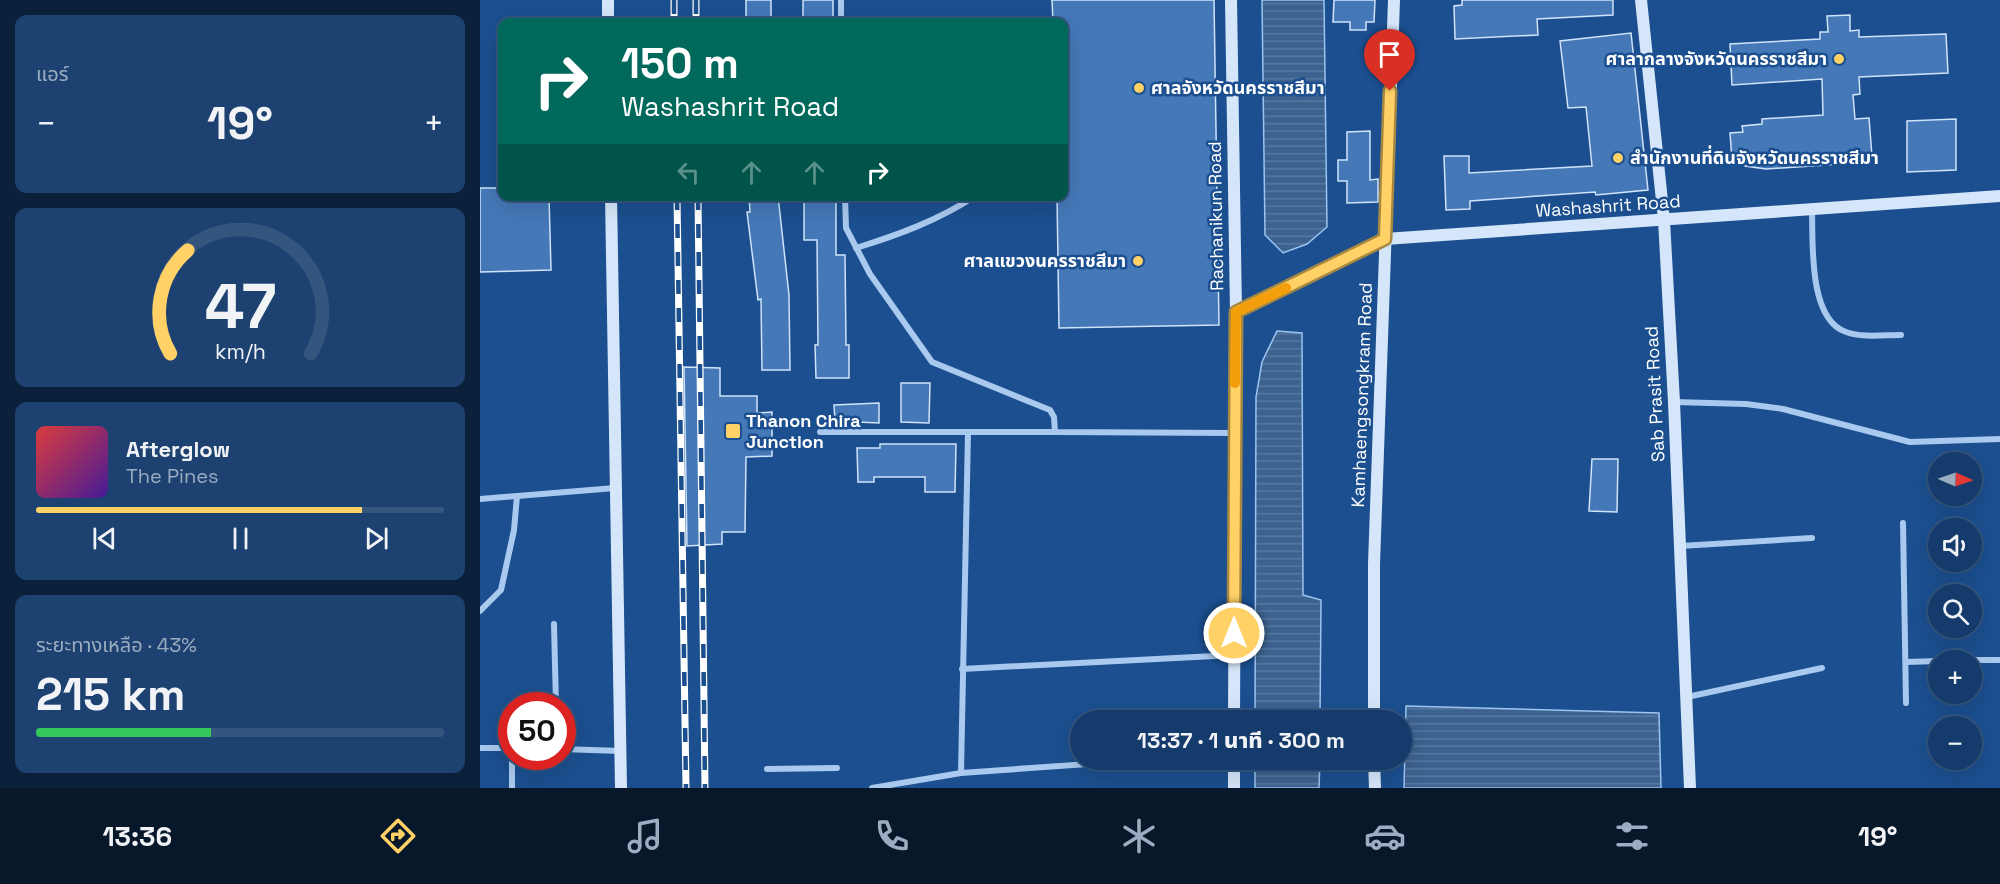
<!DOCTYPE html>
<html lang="th">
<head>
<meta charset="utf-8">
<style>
	body { margin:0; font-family:"Space Grotesk","Noto Sans Thai",sans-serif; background:#1d4271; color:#f1f3f6; height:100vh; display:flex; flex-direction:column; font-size:22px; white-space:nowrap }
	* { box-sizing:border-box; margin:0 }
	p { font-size:20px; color:#9dadc1 }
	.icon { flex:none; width:33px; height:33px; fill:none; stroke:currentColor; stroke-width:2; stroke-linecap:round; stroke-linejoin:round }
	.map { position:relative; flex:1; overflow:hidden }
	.panel { display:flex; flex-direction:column; gap:15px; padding:15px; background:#0b203b; width:480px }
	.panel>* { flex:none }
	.guide { position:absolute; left:18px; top:18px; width:570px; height:183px; border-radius:12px; box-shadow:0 6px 24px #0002,0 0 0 2px #33557e; background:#00695c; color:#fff; overflow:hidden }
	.needle { width:39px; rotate:92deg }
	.buttons { position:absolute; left:1448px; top:452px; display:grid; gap:12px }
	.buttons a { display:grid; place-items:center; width:54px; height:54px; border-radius:50%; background:#143b6b; box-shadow:0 6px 24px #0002,0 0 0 2px #33557e; font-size:30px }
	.speed { position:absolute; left:18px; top:692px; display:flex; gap:12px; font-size:30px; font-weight:700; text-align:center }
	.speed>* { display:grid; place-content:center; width:78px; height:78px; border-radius:50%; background:#143b6b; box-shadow:0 6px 24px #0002,0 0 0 2px #33557e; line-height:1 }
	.speed .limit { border:9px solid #d22; background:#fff; color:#111 }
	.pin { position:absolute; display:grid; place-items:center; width:51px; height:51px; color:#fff; margin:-62px -26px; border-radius:50% 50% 50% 0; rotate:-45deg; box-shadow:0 0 6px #0007 }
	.pin .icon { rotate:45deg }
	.me { position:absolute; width:66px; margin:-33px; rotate:0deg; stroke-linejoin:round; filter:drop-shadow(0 0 4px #0008) }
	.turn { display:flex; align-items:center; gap:21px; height:126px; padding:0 24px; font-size:27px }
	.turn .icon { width:78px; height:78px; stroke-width:2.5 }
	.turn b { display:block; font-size:42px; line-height:51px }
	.lanes { display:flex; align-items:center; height:57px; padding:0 24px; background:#0003; justify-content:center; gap:30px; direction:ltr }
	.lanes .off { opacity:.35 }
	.big { font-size:45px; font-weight:800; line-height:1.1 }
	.panel .tile { flex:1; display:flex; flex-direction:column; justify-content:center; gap:9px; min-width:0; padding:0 21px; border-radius:12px; background:#1d4271 }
	.panel .dial { align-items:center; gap:0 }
	.dial svg { height:156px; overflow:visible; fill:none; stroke:#33557e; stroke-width:7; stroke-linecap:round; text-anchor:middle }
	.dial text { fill:#f1f3f6; stroke:none }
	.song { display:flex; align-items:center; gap:18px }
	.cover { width:72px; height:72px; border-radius:9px; background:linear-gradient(135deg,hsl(0 70% 55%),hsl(260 70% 35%)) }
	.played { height:6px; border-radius:3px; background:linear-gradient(90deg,#ffd166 80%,#33557e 80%) }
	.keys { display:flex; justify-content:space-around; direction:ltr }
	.heat { display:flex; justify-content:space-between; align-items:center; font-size:33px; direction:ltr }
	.charge { height:9px; border-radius:4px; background:linear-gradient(90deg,#34c759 43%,#33557e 0) }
	.trip { position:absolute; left:590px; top:710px; width:342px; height:60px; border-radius:30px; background:#143b6b; box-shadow:0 6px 24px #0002,0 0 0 2px #33557e; font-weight:800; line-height:60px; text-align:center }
	.dock { display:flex; height:96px; justify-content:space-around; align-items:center; background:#08182b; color:#9dadc1 }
	.dock .icon { width:42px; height:42px }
	.dock .on { color:#ffd166 }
	.dock b { font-size:27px; color:#f1f3f6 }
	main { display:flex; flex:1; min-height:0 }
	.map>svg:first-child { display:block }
	.water { fill:url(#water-rules); stroke:#9cc4f0; stroke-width:1.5 }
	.building { fill:#4478b7; stroke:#cfe3fa; stroke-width:1.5 }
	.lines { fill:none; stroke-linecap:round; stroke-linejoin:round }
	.street { stroke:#a9c9ee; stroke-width:6 }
	.secondary { stroke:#d6e6fa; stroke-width:12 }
	.rail-casing { stroke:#fff; stroke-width:7 }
	.rail { stroke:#1b4f8f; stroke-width:4.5; stroke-dasharray:14; stroke-linecap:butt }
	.route-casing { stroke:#a68842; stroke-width:15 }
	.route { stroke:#ffd166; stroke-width:10 }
	.slow { stroke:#f59e0b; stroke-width:10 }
	.poi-dot { fill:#ffd166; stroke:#1b4f8f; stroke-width:2 }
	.labels { text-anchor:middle; stroke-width:5; stroke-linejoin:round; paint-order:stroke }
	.poi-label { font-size:18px; font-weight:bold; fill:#fff; stroke:#1b4f8f; text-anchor:start }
	.street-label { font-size:18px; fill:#fff; stroke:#1b4f8f }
</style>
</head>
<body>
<main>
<section class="panel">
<div class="tile"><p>แอร์</p>
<div class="heat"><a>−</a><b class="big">19°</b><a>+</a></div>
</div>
<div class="tile dial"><svg viewBox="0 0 100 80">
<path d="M14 69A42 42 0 1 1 86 69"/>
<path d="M14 69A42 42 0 0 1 23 16" stroke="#ffd166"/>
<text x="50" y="56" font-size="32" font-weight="700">47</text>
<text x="50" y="72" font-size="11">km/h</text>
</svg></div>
<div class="tile">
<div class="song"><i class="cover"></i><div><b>Afterglow</b><p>The Pines</p></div></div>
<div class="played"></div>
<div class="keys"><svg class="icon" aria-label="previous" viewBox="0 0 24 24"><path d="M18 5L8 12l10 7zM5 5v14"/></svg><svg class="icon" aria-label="pause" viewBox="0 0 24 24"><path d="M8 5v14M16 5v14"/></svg><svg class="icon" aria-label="next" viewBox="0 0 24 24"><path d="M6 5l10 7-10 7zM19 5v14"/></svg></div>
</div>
<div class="tile"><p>ระยะทางเหลือ · 43%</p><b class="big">215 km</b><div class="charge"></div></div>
</section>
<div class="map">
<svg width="1520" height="788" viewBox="0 0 1520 788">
	<defs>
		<pattern id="water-rules" width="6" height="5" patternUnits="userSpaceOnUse" patternTransform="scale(1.5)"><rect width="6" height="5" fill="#3c6290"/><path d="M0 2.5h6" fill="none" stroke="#597aa1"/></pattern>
	</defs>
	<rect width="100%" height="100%" fill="#1b4f8f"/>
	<!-- water -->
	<g class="water">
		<path d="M 782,0 L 844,0 L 847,227 L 827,244 L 803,253 L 785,235 Z"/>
		<path d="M 797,331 L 822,333 L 823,595 L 841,600 L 840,720 L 775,720 L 776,397 L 782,362 Z"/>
		<path d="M 926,706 L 1179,713 L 1181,788 L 924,788 Z"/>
		<path d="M 775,759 L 840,759 L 839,788 L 775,788 Z"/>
	</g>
	<!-- building -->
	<g class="building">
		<rect x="266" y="0" width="25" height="22"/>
		<rect x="323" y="0" width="30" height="22"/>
		<path d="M 572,0 L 734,0 L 739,325 L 579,328 L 577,196 L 584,196 L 584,22 L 573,22 Z"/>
		<path d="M 854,0 L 895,0 L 894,22 L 886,22 L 886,30 L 870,30 L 870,22 L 853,22 Z"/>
		<path d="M 982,0 L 1133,0 L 1133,15 L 1057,19 L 1058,35 L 975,39 L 974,6 L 982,5 Z"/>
		<path d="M 1370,15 L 1370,31 L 1379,30 L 1379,37 L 1466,34 L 1468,73 L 1379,77 L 1380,94 L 1373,95 L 1375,119 L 1389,118 L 1392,156 L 1377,157 L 1377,163 L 1286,169 L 1265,166 L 1264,160 L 1252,160 L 1250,133 L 1263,132 L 1262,126 L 1282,124 L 1282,119 L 1343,115 L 1342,79 L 1252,85 L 1250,44 L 1340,39 L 1340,32 L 1348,32 L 1347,16 Z"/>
		<path d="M 1151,33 L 1168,190 L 1116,195 L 1115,192 L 990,201 L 990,209 L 966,210 L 964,156 L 989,156 L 989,173 L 1112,166 L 1106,107 L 1088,108 L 1080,41 Z"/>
		<path d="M 1476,119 L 1476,170 L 1427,172 L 1427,121 Z"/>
		<path d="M 890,131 L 890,180 L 898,179 L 898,202 L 867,203 L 867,181 L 858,181 L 858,160 L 867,160 L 867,132 Z"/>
		<path d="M 0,188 L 22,188 L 22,196 L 69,196 L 71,270 L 0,272 Z"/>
		<path d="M 269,196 L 298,196 L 309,295 L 310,370 L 282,370 L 281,299 L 278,300 L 267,212 L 270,212 Z"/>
		<path d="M 324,196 L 356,196 L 356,255 L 365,255 L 366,345 L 369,345 L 369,378 L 336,378 L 335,345 L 338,345 L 337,240 L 324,240 Z"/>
		<path d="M 204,367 L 240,368 L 240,396 L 277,396 L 277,413 L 292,412 L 292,456 L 266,457 L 265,532 L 242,532 L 242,544 L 207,546 Z"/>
		<path d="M 421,383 L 450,383 L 449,423 L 421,422 Z"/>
		<path d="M 399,403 L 399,423 L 355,421 L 354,405 Z"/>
		<path d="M 400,444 L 476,444 L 475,492 L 445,492 L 445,477 L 394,477 L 394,482 L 378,482 L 377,448 L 400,448 Z"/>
		<path d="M 1112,459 L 1138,459 L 1137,512 L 1109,511 Z"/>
	</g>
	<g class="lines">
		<!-- street -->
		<g class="street">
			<path d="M 361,0 L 361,22"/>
			<path d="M 365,196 L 366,228 L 390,274 L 452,362 L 570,410 L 574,417 L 575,432 L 754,433"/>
			<path d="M 1332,209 C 1333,242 1328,319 1366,332 C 1382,338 1404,335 1421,335"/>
			<path d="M 376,248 C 418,235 459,220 495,196"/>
			<path d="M 1194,402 L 1266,404 L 1303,409 L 1430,442 L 1520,439"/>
			<path d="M 340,432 L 575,432"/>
			<path d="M 0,499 L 135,488"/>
			<path d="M 1423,523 L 1426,703"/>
			<path d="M 1200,546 L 1332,538"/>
			<path d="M 0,611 L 21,590 L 34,530 L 37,496"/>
			<path d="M 74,624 L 76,705"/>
			<path d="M 1491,660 L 1520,660"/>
			<path d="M 1426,662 L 1458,661"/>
			<path d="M 482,669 L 754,655"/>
			<path d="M 1207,697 L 1342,668"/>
			<path d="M 0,748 L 32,748"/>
			<path d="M 82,749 L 140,751"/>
			<path d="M 32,756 L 32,788"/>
			<path d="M 287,769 L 357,768"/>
			<path d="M 481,773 L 488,433"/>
			<path d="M 392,788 L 481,773 L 679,759"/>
		</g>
		<!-- secondary -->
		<g class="secondary">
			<path d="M 128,0 L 128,22"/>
			<path d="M 751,0 L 756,312 L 754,720"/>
			<path d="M 1161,0 L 1184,220 L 1194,402 L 1210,788"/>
			<path d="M 131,196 L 141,788"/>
			<path d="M 756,312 L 905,239 L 1520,196"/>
			<path d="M 894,720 L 894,564 L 914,0"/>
			<path d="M 754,759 L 754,788"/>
			<path d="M 894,759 L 895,788"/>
		</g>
		<!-- rail casing -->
		<g class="rail-casing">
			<g id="rail">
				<path d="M 194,0 L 194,22"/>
				<path d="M 216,0 L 216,22"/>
				<path d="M 197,196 L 206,788"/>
				<path d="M 218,196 L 225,788"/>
			</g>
		</g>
		<!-- rail -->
		<use href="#rail" class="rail"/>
	</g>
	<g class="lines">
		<!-- route casing -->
		<g class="route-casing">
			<path id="route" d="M 754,633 L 756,312 L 905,239 L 910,91"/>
		</g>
		<!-- route -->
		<use href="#route" class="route"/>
		<!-- slow -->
		<path class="slow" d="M 755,383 L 756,312 L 806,288"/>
	</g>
	<!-- markers -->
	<g class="poi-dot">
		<circle cx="1359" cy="59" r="6"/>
		<circle cx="659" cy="88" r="6"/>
		<circle cx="1138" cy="158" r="6"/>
		<circle cx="658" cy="261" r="6"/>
		<rect x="245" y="423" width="16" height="16" rx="3"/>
	</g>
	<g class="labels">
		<!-- poi labels -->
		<g class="poi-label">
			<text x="1347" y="65" text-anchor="end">ศาลากลางจังหวัดนครราชสีมา</text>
			<text x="671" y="94">ศาลจังหวัดนครราชสีมา</text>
			<text x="1150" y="164">สำนักงานที่ดินจังหวัดนครราชสีมา</text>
			<text x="646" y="267" text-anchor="end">ศาลแขวงนครราชสีมา</text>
			<text x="266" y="427">Thanon Chira<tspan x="266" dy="21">Junction</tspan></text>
		</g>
		<!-- street labels -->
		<g class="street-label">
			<text transform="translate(1128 206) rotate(-4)" y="6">Washashrit Road</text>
			<text transform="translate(736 216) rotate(-91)" y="6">Rachanikun Road</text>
			<text transform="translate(1175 394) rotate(-93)" y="6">Sab Prasit Road</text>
			<text transform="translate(882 395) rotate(-88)" y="6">Kamhaengsongkram Road</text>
		</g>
	</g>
</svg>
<div class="buttons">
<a><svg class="needle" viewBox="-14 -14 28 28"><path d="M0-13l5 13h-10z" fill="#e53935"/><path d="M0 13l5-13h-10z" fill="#9dadc1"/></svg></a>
<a><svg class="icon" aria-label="sound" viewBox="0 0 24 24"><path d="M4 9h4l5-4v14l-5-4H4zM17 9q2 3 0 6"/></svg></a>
<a><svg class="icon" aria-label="search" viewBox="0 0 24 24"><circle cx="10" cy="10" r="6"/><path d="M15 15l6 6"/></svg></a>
<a>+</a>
<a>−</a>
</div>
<div class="speed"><div class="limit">50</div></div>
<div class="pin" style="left:910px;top:91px;background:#d93025"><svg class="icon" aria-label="arrive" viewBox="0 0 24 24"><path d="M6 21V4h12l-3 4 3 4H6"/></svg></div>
<svg class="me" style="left:754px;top:633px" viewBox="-20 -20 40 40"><circle r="17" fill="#ffd166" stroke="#fff" stroke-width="3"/><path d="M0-11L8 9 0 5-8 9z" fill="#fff"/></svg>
<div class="trip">13:37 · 1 นาที · 300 m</div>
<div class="guide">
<div class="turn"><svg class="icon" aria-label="right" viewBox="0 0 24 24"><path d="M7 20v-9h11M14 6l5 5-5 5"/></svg><div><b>150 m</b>Washashrit Road</div></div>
<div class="lanes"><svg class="icon off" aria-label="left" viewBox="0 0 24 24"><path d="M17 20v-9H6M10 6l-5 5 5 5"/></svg><svg class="icon off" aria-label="ahead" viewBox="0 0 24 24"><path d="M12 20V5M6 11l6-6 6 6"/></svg><svg class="icon off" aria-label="ahead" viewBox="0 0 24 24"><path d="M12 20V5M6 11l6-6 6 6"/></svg><svg class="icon" aria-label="right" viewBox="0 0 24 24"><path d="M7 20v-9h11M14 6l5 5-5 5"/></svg></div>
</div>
</div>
</main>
<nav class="dock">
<b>13:36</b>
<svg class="icon on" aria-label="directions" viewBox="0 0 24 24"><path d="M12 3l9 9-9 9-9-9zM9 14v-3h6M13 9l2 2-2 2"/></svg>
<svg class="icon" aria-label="music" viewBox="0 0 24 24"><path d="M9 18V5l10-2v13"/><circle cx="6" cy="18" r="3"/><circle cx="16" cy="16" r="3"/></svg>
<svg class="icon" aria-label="phone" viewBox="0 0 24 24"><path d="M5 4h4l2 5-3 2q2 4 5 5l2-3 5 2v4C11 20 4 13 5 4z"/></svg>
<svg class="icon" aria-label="climate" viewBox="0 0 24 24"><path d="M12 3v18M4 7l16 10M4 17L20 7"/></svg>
<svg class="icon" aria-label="car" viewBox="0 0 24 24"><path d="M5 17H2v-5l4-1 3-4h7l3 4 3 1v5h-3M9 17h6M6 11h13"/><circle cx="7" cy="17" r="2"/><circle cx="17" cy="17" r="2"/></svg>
<svg class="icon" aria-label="filters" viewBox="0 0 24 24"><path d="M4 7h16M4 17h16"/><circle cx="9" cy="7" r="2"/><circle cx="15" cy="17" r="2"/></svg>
<b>19°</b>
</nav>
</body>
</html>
